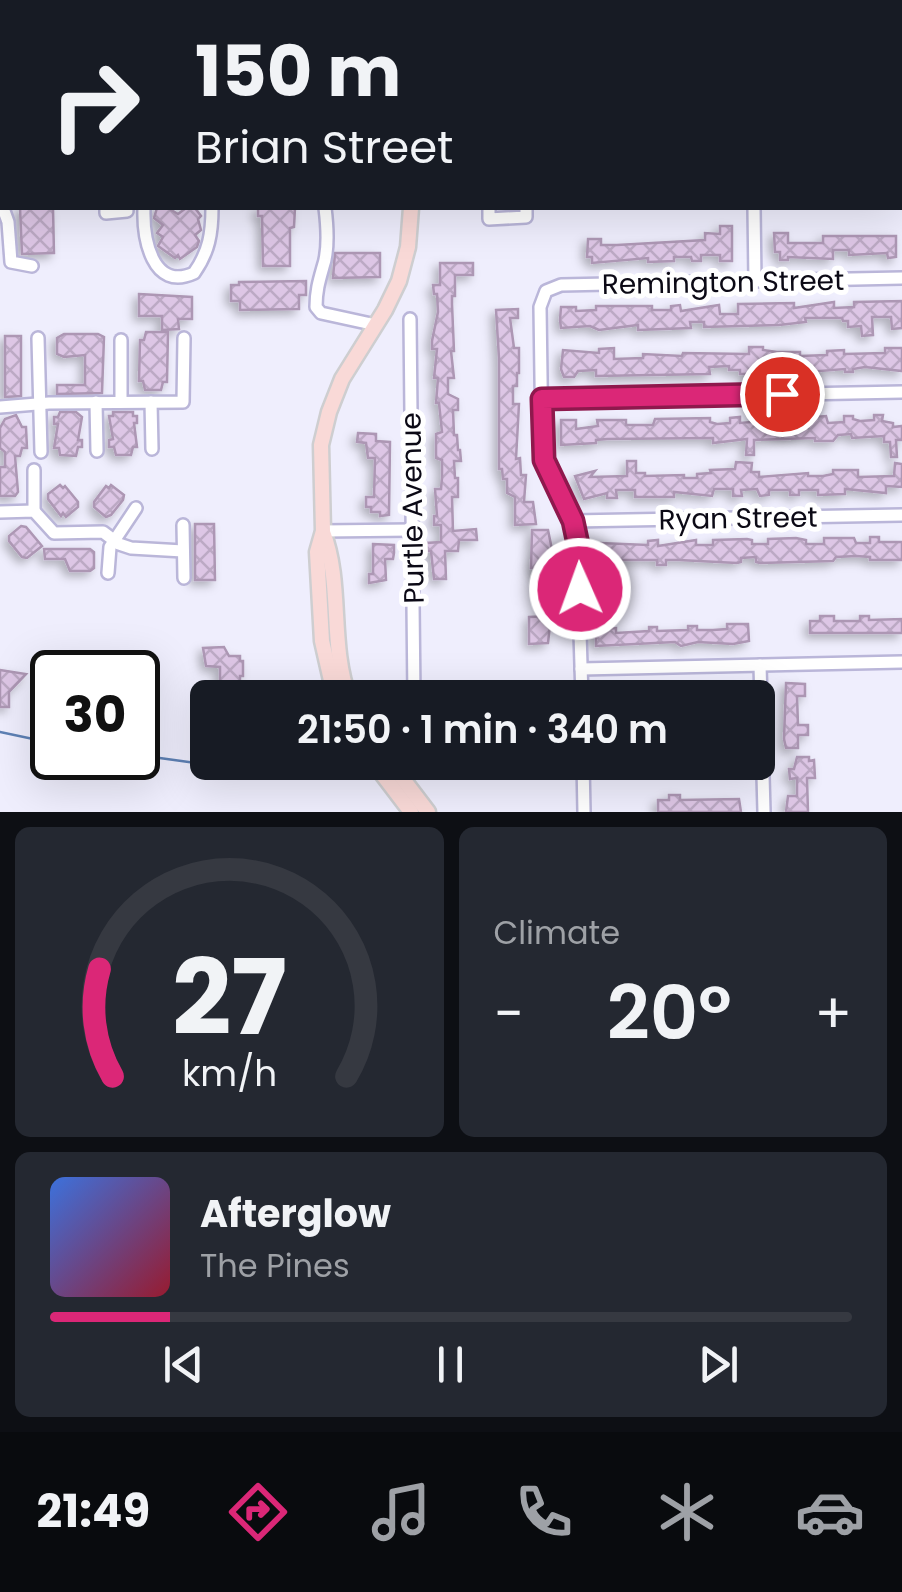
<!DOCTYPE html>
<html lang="en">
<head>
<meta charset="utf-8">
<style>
	body { margin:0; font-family:Poppins,sans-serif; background:#242831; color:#f1f3f6; height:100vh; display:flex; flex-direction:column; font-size:38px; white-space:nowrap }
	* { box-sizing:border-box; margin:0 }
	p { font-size:32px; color:#9ea1a6 }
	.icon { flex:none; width:55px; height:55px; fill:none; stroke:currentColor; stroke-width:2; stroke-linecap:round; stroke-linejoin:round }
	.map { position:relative; height:812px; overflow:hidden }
	.sheet { display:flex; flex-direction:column; gap:15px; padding:15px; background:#0d0f14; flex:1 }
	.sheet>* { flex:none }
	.guide { position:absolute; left:0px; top:0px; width:902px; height:210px; box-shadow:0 10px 40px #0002; background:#171b24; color:#f1f3f6; overflow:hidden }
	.speed { position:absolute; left:30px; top:650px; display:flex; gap:20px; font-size:50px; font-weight:700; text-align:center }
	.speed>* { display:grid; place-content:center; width:130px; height:130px; border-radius:50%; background:#171b24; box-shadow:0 10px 40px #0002; line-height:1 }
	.speed .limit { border:5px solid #111; border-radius:15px; background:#fff; color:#111 }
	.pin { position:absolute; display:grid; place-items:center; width:85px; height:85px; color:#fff; margin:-42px; border:5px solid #fff; border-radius:50%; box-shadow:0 2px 10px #0007 }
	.me { position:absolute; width:110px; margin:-55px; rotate:358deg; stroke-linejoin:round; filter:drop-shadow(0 0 8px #0008) }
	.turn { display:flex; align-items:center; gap:35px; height:210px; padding:0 30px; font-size:45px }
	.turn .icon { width:130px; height:130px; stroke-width:2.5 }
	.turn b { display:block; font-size:70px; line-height:85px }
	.big { font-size:75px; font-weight:600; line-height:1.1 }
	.sheet .card { flex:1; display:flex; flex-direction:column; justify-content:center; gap:15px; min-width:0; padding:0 35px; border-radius:15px; background:#242831 }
	.sheet .dial { align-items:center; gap:0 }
	.dial svg { height:260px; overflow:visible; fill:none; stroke:#363941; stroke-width:7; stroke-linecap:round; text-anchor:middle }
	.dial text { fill:#f1f3f6; stroke:none }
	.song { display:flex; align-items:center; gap:30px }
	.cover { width:120px; height:120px; border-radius:15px; background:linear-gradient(135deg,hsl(220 70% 55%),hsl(350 70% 35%)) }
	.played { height:10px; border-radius:5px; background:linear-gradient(90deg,#db2777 15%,#363941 15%) }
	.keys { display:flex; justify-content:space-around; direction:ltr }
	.heat { display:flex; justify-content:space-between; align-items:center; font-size:55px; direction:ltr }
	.sheet .tiles { flex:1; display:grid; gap:15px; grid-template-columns:1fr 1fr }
	.card:last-child { grid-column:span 2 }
	.trip { position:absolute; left:190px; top:680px; width:585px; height:100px; border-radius:15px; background:#171b24; box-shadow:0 10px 40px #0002; font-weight:600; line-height:100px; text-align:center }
	.tabs { display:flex; height:160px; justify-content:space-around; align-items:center; background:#090b0e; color:#9ea1a6 }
	.tabs .icon { width:70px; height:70px }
	.tabs .selected { color:#db2777 }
	.tabs b { font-size:45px; color:#f1f3f6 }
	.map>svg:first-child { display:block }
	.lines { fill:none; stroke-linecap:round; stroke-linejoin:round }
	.stream { stroke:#5e81b5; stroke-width:2.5 }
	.building { fill:url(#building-cross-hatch); stroke:#ad97b4; stroke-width:2.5; filter:url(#shadow) }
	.minor-casing { stroke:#bab6d9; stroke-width:16 }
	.major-casing { stroke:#ceced0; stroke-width:19 }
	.highway-casing { stroke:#ceced0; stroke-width:20 }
	.minor { stroke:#fff; stroke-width:11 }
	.major { stroke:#f9d9d7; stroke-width:14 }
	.highway { stroke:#f5c0bc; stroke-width:15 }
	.route-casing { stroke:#8e194d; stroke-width:25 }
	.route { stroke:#db2777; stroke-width:18 }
	.labels { text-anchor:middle; stroke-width:10; stroke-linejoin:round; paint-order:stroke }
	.street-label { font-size:28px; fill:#0b0915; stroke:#fff }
</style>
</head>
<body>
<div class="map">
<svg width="902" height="812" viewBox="0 0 902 812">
	<defs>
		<pattern id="building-cross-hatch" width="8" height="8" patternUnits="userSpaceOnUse" patternTransform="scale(2.5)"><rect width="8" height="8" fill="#ddc6e5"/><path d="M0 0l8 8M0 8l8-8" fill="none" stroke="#bca9c4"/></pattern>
		<filter id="shadow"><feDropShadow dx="-4.5" dy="4.5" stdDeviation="5" flood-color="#0004"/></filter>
	</defs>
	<rect width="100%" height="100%" fill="#efeefd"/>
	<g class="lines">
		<!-- stream -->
		<g class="stream">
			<path d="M 0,732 L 52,743"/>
			<path d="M 138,755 L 203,764"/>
		</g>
	</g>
	<!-- building -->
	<g class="building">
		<path d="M 20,208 L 53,208 L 54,253 L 22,254 Z"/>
		<path d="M 157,208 L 168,208 L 178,214 L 186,208 L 195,208 L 201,216 L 198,219 L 201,230 L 195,235 L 199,241 L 197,247 L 180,259 L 178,255 L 175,258 L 158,246 L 163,237 L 157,233 L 163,225 L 154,218 Z"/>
		<path d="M 258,208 L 295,208 L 294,227 L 290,228 L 290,266 L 263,266 L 262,216 L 258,216 Z"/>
		<path d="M 720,226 L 732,226 L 732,261 L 720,261 L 720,255 L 701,255 L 701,261 L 692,261 L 691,257 L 674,257 L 674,261 L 648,262 L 648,258 L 592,263 L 592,257 L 587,257 L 588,239 L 601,239 L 601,245 L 617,245 L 705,240 L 705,233 L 720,234 Z"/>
		<path d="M 774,233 L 788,233 L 788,243 L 823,243 L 823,236 L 896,236 L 896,257 L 888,258 L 887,253 L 849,255 L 849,250 L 833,250 L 833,259 L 788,257 L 788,260 L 780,260 L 780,252 L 775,252 Z"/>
		<path d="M 335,253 L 380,253 L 380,277 L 333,278 Z"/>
		<path d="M 440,263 L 473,263 L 473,275 L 455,275 L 455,296 L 452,296 L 452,304 L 454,351 L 451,351 L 454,378 L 448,378 L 448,394 L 458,399 L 458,410 L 453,410 L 454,435 L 457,435 L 458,450 L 460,450 L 461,461 L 454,461 L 455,478 L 458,478 L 458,497 L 452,497 L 453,531 L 476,529 L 477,540 L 459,540 L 458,551 L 445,551 L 446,579 L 434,579 L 431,551 L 426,551 L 426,543 L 441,542 L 441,525 L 434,525 L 434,516 L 437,516 L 435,489 L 441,489 L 442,478 L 442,460 L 436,458 L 436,434 L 442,432 L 439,403 L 436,403 L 438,378 L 434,378 L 437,349 L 432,349 L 432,341 L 438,312 L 437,294 L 434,294 L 433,285 L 440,285 Z"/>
		<path d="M 306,281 L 306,295 L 299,295 L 299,309 L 240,310 L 240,301 L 231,301 L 231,285 L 239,285 L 239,282 Z"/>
		<path d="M 139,294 L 192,297 L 192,319 L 178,319 L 179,329 L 162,330 L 162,316 L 139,316 Z"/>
		<path d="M 902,301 L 902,328 L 892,329 L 891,317 L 872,317 L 873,335 L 862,336 L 861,326 L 848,327 L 848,321 L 843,321 L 842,318 L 805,318 L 806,322 L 779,325 L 704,327 L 704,322 L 690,322 L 691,328 L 638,330 L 638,325 L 599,330 L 590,326 L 561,328 L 560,320 L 561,307 L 576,307 L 576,311 L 596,310 L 596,306 L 652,306 L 652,310 L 671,310 L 671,306 L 680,305 L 681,311 L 719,305 L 720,314 L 738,314 L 738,304 L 794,303 L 794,308 L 834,302 L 834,308 L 854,307 L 854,302 Z"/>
		<path d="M 518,309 L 518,318 L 510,318 L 514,348 L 519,348 L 519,373 L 517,373 L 517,386 L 513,386 L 513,404 L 519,404 L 516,459 L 520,458 L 521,475 L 526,475 L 524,502 L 533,502 L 536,524 L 515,525 L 515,497 L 507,493 L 507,479 L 503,479 L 502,469 L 499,469 L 499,358 L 496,310 Z"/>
		<path d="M 146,332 L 168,332 L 167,382 L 163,382 L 161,390 L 145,390 L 143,381 L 139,381 L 140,340 L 144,340 Z"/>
		<path d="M 64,334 L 98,334 L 104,337 L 102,393 L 57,394 L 57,385 L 85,385 L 85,355 L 64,357 L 57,354 L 57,338 Z"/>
		<path d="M 5,336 L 21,336 L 21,396 L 5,397 Z"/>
		<path d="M 749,347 L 763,347 L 763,350 L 777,352 L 800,352 L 800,356 L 827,355 L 827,351 L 844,350 L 844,354 L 885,353 L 885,348 L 902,348 L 902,371 L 865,367 L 853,369 L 853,372 L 845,372 L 845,369 L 794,373 L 786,372 L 786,368 L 767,368 L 767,374 L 740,374 L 740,370 L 729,370 L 729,366 L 709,367 L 710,374 L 596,376 L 596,370 L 578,371 L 574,377 L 564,377 L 561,369 L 563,350 L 599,353 L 599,349 L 614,348 L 614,359 L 643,358 L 643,354 L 682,356 L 683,353 L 749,354 Z"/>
		<path d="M 60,412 L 76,412 L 82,417 L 78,440 L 82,440 L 82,447 L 78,447 L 76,456 L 60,455 L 59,448 L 54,448 L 58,424 L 54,424 L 54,417 L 58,417 Z"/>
		<path d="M 113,412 L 133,412 L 133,416 L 137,416 L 137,423 L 134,423 L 137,447 L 133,447 L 131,455 L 116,455 L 114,447 L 109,447 L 109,440 L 113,439 L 109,416 L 113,416 Z"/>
		<path d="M 16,415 L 22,427 L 26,427 L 27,448 L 22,448 L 20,456 L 15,456 L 18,492 L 15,496 L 0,496 L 0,467 L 5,467 L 5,452 L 0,448 L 0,428 L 5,419 Z"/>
		<path d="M 874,415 L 883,415 L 882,421 L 893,423 L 893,427 L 902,426 L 902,440 L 896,440 L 897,457 L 891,457 L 890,442 L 884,442 L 884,436 L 852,438 L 851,434 L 838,435 L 833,441 L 815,441 L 815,438 L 754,440 L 754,455 L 746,455 L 747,439 L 713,443 L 713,438 L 607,439 L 596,440 L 596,443 L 561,445 L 561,420 L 576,420 L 576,429 L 598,426 L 597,420 L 626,420 L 626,425 L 653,425 L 655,419 L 710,418 L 710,422 L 717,424 L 730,423 L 730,418 L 740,417 L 740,423 L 826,416 L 828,423 L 844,422 L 844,416 L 853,416 L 853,419 L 860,421 L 874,420 Z"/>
		<path d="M 358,433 L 376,434 L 376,441 L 390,442 L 389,515 L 380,516 L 380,512 L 371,512 L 371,507 L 366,507 L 366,497 L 374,497 L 375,458 L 368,458 L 366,443 L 357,442 Z"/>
		<path d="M 627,461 L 636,461 L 636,473 L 645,473 L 645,476 L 684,475 L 684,478 L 697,478 L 697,474 L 711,473 L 710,470 L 735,469 L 736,462 L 752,463 L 751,472 L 759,472 L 759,477 L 808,473 L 808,476 L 823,476 L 833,474 L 833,470 L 858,470 L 858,477 L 894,476 L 895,463 L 902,464 L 902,487 L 886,486 L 886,493 L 845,489 L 845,494 L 818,495 L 818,490 L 799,490 L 799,495 L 790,495 L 790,490 L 769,490 L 769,495 L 760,496 L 757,489 L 741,490 L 742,496 L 733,496 L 733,489 L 714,489 L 712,496 L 674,492 L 674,497 L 635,497 L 635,490 L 616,490 L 617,498 L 607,498 L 607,493 L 584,499 L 575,476 L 595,471 L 590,477 L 627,476 Z"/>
		<path d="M 60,485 L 63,488 L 65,486 L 78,502 L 78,507 L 66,517 L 63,513 L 61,516 L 48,499 L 48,494 Z"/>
		<path d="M 111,485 L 124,495 L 123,500 L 111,515 L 106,517 L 94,507 L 94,502 L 106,486 L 109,488 Z"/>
		<path d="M 195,524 L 214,524 L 215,580 L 195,580 Z"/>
		<path d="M 21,526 L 26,527 L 42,546 L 27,558 L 22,557 L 9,541 L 9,536 Z"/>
		<path d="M 532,530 L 548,530 L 557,574 L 536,575 L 536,568 L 531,568 Z"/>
		<path d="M 870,537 L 879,537 L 879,542 L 902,542 L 902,560 L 870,560 L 870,557 L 856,556 L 836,557 L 833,561 L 760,563 L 756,562 L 756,557 L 741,558 L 741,562 L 737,563 L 679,560 L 666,560 L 666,565 L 657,565 L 657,560 L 598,560 L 601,543 L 648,545 L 648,541 L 658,540 L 658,546 L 696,540 L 696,545 L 713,545 L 713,540 L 747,539 L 752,540 L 752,544 L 768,544 L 768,539 L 796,538 L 806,540 L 806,544 L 824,544 L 824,538 L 854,538 L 856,543 L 870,543 Z"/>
		<path d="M 373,544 L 394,545 L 394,553 L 393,559 L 385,559 L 386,580 L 369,583 L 369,574 L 373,574 Z"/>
		<path d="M 44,549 L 90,549 L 94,552 L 94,568 L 90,571 L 70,571 L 65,559 L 45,559 Z"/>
		<path d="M 551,616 L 548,643 L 529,644 L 529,617 Z"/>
		<path d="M 820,616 L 834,616 L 834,621 L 860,621 L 860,616 L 869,616 L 869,620 L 902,619 L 902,633 L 810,633 L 810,621 L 820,621 Z"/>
		<path d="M 727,624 L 748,624 L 749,641 L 733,644 L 698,642 L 681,646 L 675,642 L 596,646 L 596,631 L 603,629 L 616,628 L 616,633 L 649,631 L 649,627 L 657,627 L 657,631 L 688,630 L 688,626 L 697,626 L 697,630 L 713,630 L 727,629 Z"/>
		<path d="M 224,647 L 229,656 L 240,656 L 240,661 L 243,661 L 243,676 L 240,676 L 240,682 L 220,682 L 220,667 L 206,666 L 203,648 Z"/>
		<path d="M 0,670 L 26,674 L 9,692 L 9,707 L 0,707 Z"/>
		<path d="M 786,683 L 805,684 L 805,696 L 797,696 L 798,725 L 808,725 L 808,735 L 798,735 L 798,748 L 786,748 L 784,739 Z"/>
		<path d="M 797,757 L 809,757 L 809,761 L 814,760 L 815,778 L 807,778 L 808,812 L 786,812 L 788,796 L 797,796 L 797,778 L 790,779 L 789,769 L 794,769 Z"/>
		<path d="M 669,795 L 680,795 L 680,800 L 739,799 L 741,812 L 658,812 L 658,800 L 669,800 Z"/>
	</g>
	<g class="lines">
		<!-- minor casing -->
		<g class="minor-casing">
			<g id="minor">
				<path d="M 80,0 L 80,2"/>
				<path d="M 98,0 L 98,2"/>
				<path d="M 226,0 L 227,2"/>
				<path d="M 813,0 L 813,2"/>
				<path d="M 856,0 L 856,2"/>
				<path d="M 638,2 L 638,0"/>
				<path d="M 755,2 L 755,0"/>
				<path d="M 900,34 L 902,33"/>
				<path d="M 0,39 L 2,39"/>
				<path d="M 900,114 L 902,114"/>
				<path d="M 0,161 L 2,148"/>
				<path d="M 3,208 L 8,222 L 11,262 L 32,266"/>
				<path d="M 106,208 L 106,213 L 127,211"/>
				<path d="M 144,208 C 143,238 152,292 194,273 C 209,252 212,233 212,208"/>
				<path d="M 325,208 C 327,224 329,250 323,267 C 319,281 316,291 316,307 L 321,313 L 376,325"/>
				<path d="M 489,208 L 489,219 L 526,217 L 526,208"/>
				<path d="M 754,208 L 755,281"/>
				<path d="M 410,319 L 414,698"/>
				<path d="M 38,338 L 41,452"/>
				<path d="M 542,399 L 902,392"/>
				<path d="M 96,402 L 97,451"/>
				<path d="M 121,402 L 121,340"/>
				<path d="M 151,402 L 152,449"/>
				<path d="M 0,407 L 49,403 L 183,402 L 184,338"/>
				<path d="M 34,470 L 34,511"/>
				<path d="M 0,512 L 34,511 L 54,533 L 103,532 L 119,544 L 131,548 L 183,551"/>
				<path d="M 573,521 L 902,515"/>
				<path d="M 183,525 L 184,578"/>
				<path d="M 323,531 L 412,530"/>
				<path d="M 108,573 L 110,547 L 136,508"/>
				<path d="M 760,665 L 764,812"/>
				<path d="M 581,669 L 902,662"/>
				<path d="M 582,698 L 577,535 L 548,472 L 542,447 L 540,307 L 546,291 L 561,285 L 902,278"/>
				<path d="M 435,762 L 445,772"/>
				<path d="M 583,762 L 584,812"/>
			</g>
		</g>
		<!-- major casing -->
		<g class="major-casing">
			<g id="major">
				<path d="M 409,0 L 409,2"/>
				<path d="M 323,532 C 343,584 329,644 349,698"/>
				<path d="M 335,698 L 322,641 L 317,552 L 323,531 L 321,445 L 329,412 L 342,379 L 385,310 L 399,281 L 408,247 L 411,208"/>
				<path d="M 373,762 L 411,812"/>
				<path d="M 390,762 L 428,812"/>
			</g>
		</g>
		<!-- highway casing -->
		<g class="highway-casing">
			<g id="highway">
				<path d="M 900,64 L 902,64"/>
				<path d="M 0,88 L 2,86"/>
			</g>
		</g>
		<!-- minor -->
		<use href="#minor" class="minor"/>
		<!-- major -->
		<use href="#major" class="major"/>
		<!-- highway -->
		<use href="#highway" class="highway"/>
	</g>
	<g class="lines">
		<!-- route casing -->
		<g class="route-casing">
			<path id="route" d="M 580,589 L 579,549 L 573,521 L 544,460 L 542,399 L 782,394"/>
		</g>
		<!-- route -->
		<use href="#route" class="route"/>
	</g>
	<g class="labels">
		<!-- street labels -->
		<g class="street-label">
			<text transform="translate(723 282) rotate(-1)" y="10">Remington Street</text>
			<text transform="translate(412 508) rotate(-91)" y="10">Purtle Avenue</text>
			<text transform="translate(738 518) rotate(-1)" y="10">Ryan Street</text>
		</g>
	</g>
</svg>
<div class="speed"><div class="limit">30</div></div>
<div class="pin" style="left:782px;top:394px;background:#d93025"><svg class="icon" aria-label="arrive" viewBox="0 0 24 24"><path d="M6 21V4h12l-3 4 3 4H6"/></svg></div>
<svg class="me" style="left:580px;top:589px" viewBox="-20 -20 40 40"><circle r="17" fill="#db2777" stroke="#fff" stroke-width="3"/><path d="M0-11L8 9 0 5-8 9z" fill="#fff"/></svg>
<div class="trip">21:50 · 1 min · 340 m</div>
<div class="guide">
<div class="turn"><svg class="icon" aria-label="right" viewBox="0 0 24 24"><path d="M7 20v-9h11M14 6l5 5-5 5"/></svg><div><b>150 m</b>Brian Street</div></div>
</div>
</div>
<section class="sheet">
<div class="tiles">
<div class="card dial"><svg viewBox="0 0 100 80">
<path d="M14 69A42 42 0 1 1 86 69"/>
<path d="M14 69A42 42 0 0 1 10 36" stroke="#db2777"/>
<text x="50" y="56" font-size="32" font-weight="700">27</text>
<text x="50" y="72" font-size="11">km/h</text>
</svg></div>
<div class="card"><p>Climate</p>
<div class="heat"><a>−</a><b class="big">20°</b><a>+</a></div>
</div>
<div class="card">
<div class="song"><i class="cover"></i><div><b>Afterglow</b><p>The Pines</p></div></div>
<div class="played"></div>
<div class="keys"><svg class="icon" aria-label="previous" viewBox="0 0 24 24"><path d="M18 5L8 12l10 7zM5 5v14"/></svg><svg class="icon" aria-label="pause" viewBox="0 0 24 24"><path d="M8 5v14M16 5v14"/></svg><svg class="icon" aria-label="next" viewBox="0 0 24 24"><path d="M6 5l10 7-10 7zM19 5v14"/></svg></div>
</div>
</div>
</section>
<nav class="tabs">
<b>21:49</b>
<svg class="icon selected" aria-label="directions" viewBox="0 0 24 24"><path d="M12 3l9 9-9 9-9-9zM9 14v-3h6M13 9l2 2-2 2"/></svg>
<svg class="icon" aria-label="music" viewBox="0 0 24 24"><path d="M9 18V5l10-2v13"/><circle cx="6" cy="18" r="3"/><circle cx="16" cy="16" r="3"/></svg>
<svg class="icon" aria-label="phone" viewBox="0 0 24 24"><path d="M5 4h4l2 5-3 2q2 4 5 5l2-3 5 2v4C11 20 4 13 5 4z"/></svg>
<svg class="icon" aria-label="climate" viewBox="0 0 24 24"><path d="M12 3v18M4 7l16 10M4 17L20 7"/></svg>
<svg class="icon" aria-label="car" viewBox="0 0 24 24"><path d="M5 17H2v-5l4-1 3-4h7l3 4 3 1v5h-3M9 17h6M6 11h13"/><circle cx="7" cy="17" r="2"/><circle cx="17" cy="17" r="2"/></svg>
</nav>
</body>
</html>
